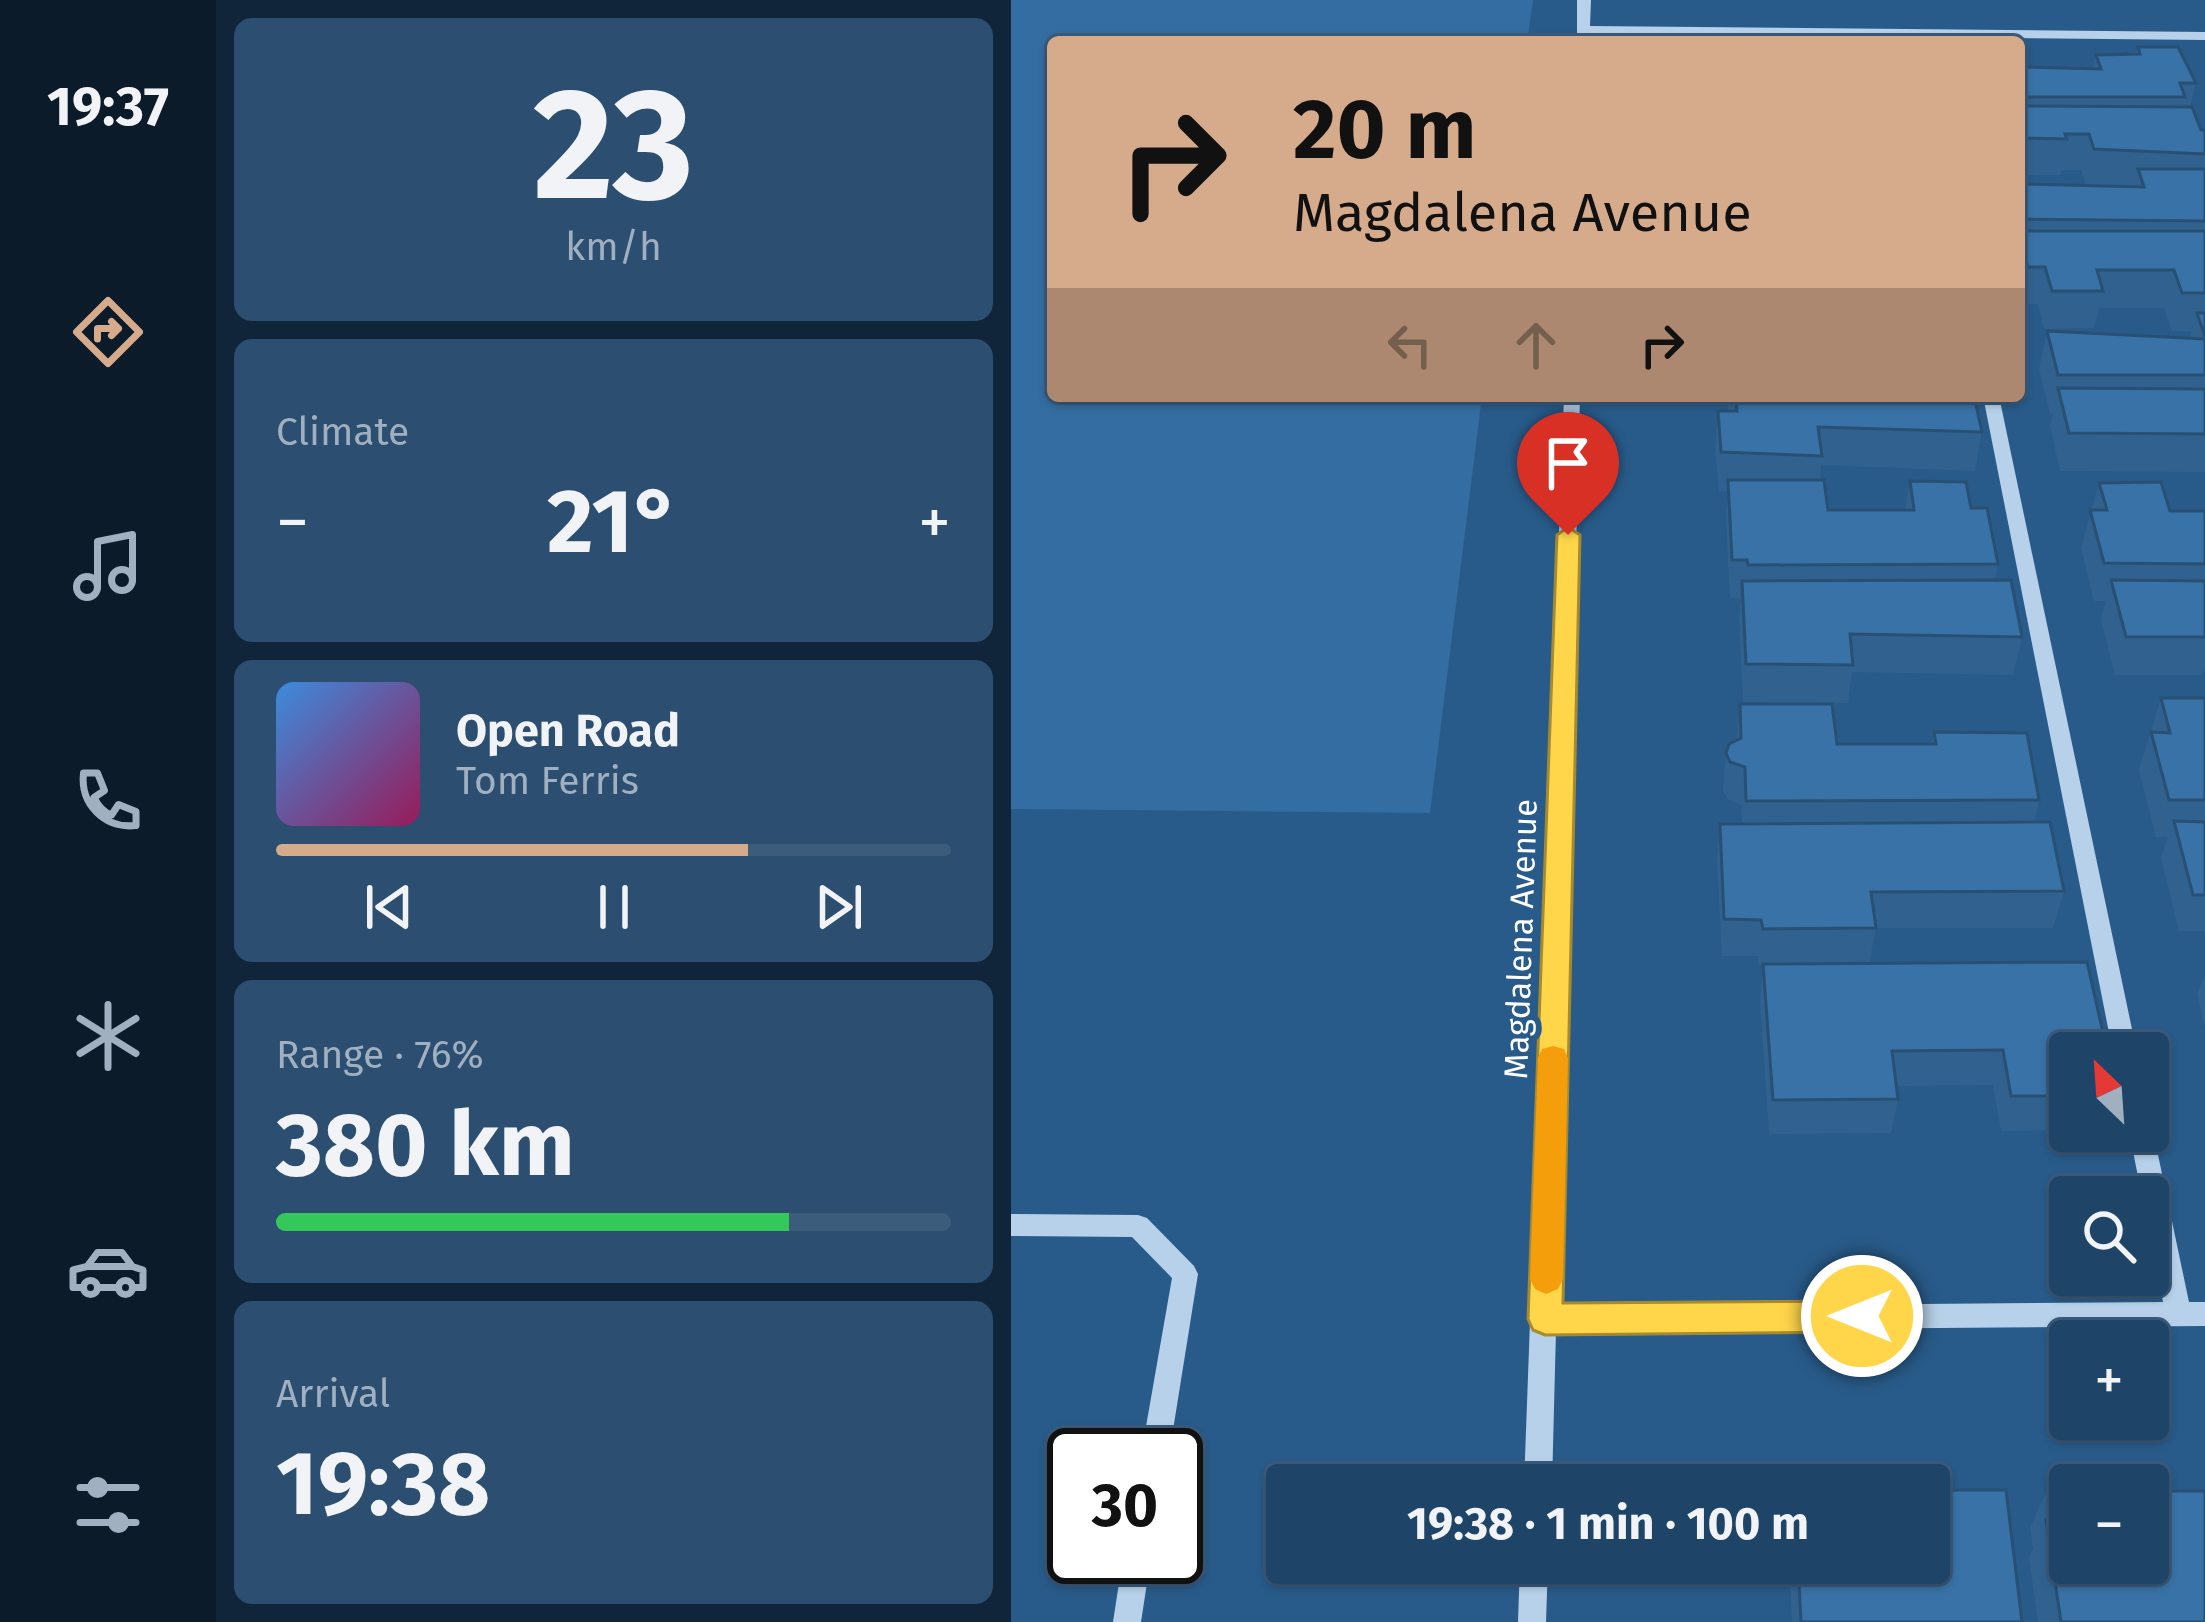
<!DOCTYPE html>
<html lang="en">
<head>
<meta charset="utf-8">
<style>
	body { margin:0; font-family:"Fira Sans",sans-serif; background:#2b4e71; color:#f1f3f6; height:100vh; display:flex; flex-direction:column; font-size:45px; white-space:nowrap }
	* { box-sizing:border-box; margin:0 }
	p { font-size:39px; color:#a1b0c0 }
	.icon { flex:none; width:66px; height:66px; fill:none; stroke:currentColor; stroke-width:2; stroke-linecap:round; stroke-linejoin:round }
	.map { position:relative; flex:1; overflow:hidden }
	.sheet { display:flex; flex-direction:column; gap:18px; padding:18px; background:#102539; width:795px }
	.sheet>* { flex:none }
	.top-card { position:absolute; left:36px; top:36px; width:978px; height:366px; border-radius:12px; box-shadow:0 3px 9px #0004,0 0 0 3px #3c5c7c; background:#d6ab8b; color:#111; overflow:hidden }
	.needle { width:78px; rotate:335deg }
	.tools { position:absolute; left:1038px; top:1032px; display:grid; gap:24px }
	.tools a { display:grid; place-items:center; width:120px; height:120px; border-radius:12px; background:#1e4468; box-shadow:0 3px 9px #0004,0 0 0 3px #3c5c7c; font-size:60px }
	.speed { position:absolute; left:36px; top:1428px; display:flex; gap:24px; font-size:60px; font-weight:700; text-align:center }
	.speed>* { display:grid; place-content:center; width:156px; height:156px; border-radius:50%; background:#1e4468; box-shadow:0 3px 9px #0004,0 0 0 3px #3c5c7c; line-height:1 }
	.speed .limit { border:6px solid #111; border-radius:18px; background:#fff; color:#111 }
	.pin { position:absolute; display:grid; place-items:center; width:102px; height:102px; color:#fff; margin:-123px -51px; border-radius:50% 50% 50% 0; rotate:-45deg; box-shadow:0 0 12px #0007 }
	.pin .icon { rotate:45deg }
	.me { position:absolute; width:132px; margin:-66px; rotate:270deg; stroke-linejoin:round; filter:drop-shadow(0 0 9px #0008) }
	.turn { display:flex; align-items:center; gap:42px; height:252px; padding:0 48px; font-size:54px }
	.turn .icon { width:156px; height:156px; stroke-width:2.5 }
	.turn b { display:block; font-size:84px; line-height:102px }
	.lanes { display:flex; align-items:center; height:114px; padding:0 48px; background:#0003; justify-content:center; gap:60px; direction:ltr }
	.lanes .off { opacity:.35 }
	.big { font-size:90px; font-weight:700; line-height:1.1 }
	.sheet .widget { flex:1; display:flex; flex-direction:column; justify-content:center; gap:18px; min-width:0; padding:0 42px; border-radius:18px; background:#2b4e71 }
	.sheet .dial { align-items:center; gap:0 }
	.dial b { font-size:156px; line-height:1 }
	.song { display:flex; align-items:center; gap:36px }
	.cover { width:144px; height:144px; border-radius:18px; background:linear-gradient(135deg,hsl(210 70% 55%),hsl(330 70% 35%)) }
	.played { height:12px; border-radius:6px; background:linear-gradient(90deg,#d6ab8b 70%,#3c5c7c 70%) }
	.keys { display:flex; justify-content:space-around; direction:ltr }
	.heat { display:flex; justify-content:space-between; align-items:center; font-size:66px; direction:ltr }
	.charge { height:18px; border-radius:9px; background:linear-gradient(90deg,#34c759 76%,#3c5c7c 0) }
	.trip { position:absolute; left:255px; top:1464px; width:684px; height:120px; border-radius:12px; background:#1e4468; box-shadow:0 3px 9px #0004,0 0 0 3px #3c5c7c; font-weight:700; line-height:120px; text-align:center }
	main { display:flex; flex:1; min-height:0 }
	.menu { display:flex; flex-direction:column; width:216px; justify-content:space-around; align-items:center; background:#0c1b2a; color:#a1b0c0 }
	.menu .icon { width:84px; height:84px }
	.menu .on { color:#d6ab8b }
	.menu b { font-size:54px; color:#f1f3f6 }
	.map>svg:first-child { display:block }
	.green { fill:#336da1 }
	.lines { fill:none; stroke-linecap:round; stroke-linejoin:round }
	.minor { fill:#b6d1e9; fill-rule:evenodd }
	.wall { fill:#31628f }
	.building { fill:#3972a6; stroke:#285074; stroke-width:3 }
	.route { fill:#ffd54a; stroke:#a68a30; stroke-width:3 }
	.slow { fill:#f59e0b }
	.labels { text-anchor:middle; stroke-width:12; stroke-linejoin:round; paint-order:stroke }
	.street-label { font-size:33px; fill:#fff; stroke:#285b8a }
</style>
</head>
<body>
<main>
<nav class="menu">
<b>19:37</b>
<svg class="icon on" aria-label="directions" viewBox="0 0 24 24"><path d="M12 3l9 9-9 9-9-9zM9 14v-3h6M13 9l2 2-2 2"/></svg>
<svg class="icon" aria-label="music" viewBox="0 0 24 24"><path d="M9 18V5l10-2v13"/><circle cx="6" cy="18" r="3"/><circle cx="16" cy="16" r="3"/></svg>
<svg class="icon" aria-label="phone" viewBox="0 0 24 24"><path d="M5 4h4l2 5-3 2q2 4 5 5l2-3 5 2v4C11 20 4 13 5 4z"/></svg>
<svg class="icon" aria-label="climate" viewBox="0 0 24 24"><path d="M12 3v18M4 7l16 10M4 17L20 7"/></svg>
<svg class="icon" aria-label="car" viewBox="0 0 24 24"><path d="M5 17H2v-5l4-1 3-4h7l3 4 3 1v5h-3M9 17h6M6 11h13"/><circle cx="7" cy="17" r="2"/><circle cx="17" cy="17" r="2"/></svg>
<svg class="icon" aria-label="filters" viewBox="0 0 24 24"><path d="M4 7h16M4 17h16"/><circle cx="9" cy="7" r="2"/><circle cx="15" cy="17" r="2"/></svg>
</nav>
<section class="sheet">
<div class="widget dial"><b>23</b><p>km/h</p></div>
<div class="widget"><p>Climate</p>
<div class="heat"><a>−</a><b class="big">21°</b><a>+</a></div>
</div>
<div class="widget">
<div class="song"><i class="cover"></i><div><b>Open Road</b><p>Tom Ferris</p></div></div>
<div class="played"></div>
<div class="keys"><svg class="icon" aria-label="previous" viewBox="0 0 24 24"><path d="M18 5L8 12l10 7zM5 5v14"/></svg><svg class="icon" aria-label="pause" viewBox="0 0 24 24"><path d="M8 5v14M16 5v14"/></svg><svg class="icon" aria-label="next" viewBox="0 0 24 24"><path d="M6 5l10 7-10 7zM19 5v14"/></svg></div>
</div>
<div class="widget"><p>Range · 76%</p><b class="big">380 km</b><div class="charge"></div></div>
<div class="widget"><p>Arrival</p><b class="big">19:38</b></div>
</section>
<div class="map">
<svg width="1194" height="1622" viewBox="0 0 1194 1622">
	<rect width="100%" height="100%" fill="#285b8a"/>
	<!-- green -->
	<path class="green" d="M 0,0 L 522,0 L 516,42 L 42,42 L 42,396 L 471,396 L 419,813 L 0,809 Z"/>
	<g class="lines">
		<!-- minor -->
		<g class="minor">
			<path d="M 566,0 L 580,0 L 579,26 L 1194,32 L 1194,40 L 579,34 L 578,42 L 566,42 Z"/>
			<path d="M 553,396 L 569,396 L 545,1307 L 1152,1302 L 1137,1227 L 1137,1197 L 1131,1197 L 1118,1131 L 1137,1131 L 1137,1123 L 1142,1131 L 1178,1302 L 1194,1302 L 1194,1326 L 545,1331 L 541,1485 L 513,1485 Z"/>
			<path d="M 972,396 L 988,396 L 1126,1053 L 1102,1053 Z"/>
			<path d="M 0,1214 L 127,1215 L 136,1218 L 183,1266 L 187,1274 L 158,1455 L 130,1455 L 161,1278 L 121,1237 L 0,1236 Z"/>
			<path d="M 112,1557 L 140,1557 L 130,1622 L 102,1622 Z"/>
			<path d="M 509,1563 L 537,1563 L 535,1622 L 507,1622 Z"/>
		</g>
	</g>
	<!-- wall -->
	<g class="wall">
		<path d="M 1127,47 L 1185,83 L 1179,107 L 1190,130 L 1194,130 L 1194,472 L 1049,471 L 1039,426 L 1042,413 L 1039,413 L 1028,369 L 1036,331 L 1179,338 L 1181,331 L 1161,331 L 1153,308 L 1088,308 L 1083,328 L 1033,329 L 1027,304 L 1010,304 L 1008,296 L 1008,184 L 1075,185 L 1070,170 L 1050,170 L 1049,175 L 1008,175 L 1008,67 L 1082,68 L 1085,55 L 1125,54 Z"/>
		<path d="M 716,396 L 963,396 L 971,432 L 964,471 L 810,465 L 809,480 L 817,510 L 894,510 L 899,481 L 960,508 L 987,564 L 984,580 L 1011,637 L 1002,675 L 841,672 L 837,703 L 732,702 L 728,619 L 730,598 L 719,598 L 715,518 L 717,491 L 708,491 L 704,449 L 707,411 L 717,411 Z"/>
		<path d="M 1088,483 L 1159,511 L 1194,511 L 1194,668 L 1191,675 L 1104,675 L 1090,619 L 1095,601 L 1083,601 L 1070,548 Z"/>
		<path d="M 1150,698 L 1194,698 L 1194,931 L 1168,931 L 1150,858 L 1157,837 L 1145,837 L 1128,770 Z"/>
		<path d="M 729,704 L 826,744 L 921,744 L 923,732 L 1028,800 L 1023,822 L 1053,891 L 1042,928 L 865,928 L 858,964 L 1095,1046 L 1092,1053 L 1059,1053 L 1059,1130 L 990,1131 L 982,1085 L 886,1086 L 887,1099 L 880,1133 L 758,1134 L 749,1001 L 752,965 L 748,965 L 747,956 L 711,956 L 706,861 L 709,824 L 731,824 L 730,805 L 717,799 L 712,791 L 715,753 L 726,740 Z"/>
		<path d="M 1194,975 L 1194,1027 L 1186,994 Z"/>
		<path d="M 1036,1490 L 1194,1622 L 1027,1622 L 1018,1557 L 1022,1549 L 1019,1528 Z"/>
		<path d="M 778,1563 L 918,1563 L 1011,1622 L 781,1622 Z"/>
	</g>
	<!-- building -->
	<g class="building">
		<path d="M 1127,47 L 1167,47 L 1185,83 L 1169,83 L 1174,97 L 1008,97 L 1008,67 L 1090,69 L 1085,55 L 1129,54 Z"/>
		<path d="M 1008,106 L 1181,107 L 1190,130 L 1194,130 L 1194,154 L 1083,149 L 1078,134 L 1054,134 L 1056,139 L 1008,138 Z"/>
		<path d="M 1127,169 L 1194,169 L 1194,221 L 1008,219 L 1008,184 L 1133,187 Z"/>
		<path d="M 1008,231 L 1194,231 L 1194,293 L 1171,293 L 1163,270 L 1086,270 L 1092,291 L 1041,291 L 1034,267 L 1017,267 Z"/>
		<path d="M 1186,313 L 1194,313 L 1194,337 Z"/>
		<path d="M 1036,331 L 1194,339 L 1194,375 L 1047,375 Z"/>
		<path d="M 1047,388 L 1194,389 L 1194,434 L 1058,433 Z"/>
		<path d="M 725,396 L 963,396 L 971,432 L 807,427 L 811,456 L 710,452 L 707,411 L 726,411 Z"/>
		<path d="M 717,480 L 813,480 L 817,510 L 903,510 L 899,481 L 955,482 L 960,508 L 976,508 L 987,564 L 737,565 L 736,560 L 721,560 Z"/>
		<path d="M 1150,482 L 1159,511 L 1194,511 L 1194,564 L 1093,563 L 1079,510 L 1096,510 L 1088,483 Z"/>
		<path d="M 1000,580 L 1011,637 L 839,634 L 842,665 L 735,664 L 731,581 Z"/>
		<path d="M 1100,580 L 1194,581 L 1194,637 L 1115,637 Z"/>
		<path d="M 1150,698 L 1194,698 L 1194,800 L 1158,800 L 1140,732 L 1159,733 Z"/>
		<path d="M 729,704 L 821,704 L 826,744 L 925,744 L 923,732 L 1016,733 L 1028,800 L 735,801 L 734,767 L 719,762 L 715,753 L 718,744 L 730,738 Z"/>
		<path d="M 1163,821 L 1194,822 L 1194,895 L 1182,895 Z"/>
		<path d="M 1039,822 L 1053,891 L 860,892 L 865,928 L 752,929 L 750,920 L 713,919 L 709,824 Z"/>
		<path d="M 1076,962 L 1095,1046 L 1072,1046 L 1074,1053 L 1059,1053 L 1059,1096 L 1000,1096 L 992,1050 L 881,1051 L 887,1099 L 762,1100 L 752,964 Z"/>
		<path d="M 783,1465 L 856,1467 L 858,1485 L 784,1485 Z"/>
		<path d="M 918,1490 L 995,1490 L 1011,1622 L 790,1622 L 787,1563 L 918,1563 Z"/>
		<path d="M 1036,1490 L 1059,1490 L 1059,1563 L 1137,1563 L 1137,1491 L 1194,1491 L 1194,1622 L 1050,1622 L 1035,1520 L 1040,1520 Z"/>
	</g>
	<!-- route -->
	<path class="route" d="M 557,527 L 569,535 L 552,1303 L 851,1301 L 863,1305 L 868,1316 L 863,1328 L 851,1332 L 534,1335 L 522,1330 L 517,1319 L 546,535 Z"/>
	<!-- slow -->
	<path class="slow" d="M 542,1046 L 553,1049 L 557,1058 L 552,1279 L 547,1289 L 535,1294 L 524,1289 L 519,1279 L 527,1058 L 531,1049 Z"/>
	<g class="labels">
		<!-- street labels -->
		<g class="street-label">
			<text transform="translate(509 939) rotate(-88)" y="12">Magdalena Avenue</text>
		</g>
	</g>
</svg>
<div class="tools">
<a><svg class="needle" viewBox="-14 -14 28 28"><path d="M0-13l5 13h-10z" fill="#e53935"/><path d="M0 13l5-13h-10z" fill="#a1b0c0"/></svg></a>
<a><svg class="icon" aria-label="search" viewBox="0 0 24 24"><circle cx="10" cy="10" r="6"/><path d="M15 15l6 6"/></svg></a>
<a>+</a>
<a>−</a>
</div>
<div class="speed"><div class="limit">30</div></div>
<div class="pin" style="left:557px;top:535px;background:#d93025"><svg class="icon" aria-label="arrive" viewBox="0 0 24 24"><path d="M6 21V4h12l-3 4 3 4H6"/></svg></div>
<svg class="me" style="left:851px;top:1316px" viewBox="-20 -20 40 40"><circle r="17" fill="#ffd54a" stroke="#fff" stroke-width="3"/><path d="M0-11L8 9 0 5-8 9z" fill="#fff"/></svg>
<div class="trip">19:38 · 1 min · 100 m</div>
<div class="top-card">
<div class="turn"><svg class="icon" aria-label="right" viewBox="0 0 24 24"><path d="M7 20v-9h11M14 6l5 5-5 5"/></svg><div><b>20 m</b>Magdalena Avenue</div></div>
<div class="lanes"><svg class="icon off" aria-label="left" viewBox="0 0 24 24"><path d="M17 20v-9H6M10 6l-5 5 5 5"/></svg><svg class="icon off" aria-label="ahead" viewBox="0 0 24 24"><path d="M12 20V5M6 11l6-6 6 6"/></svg><svg class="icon" aria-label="right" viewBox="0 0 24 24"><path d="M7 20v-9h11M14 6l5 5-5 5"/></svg></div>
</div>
</div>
</main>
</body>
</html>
